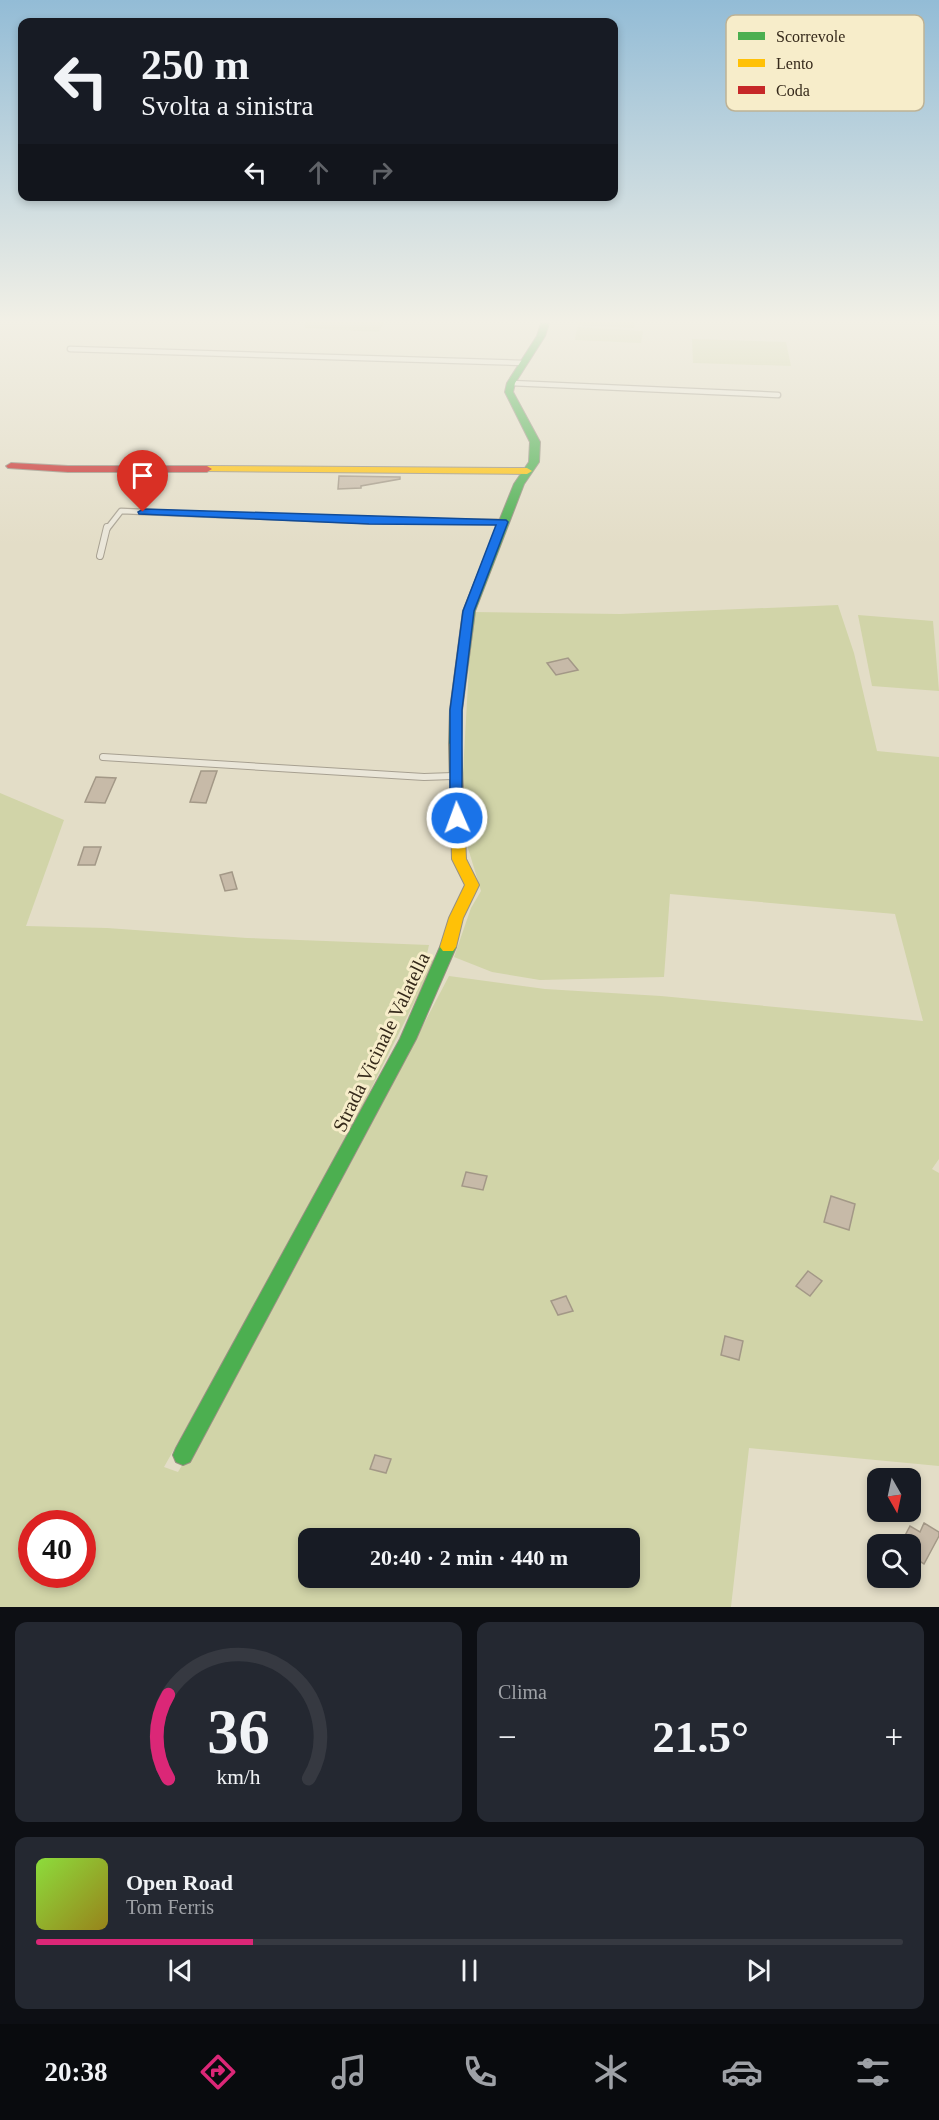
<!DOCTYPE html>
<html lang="it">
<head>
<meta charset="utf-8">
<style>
	body { margin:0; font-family:"Times New Roman",serif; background:#242831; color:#f1f3f6; height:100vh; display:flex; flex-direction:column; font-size:22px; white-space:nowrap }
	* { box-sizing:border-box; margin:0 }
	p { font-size:20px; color:#9ea1a6 }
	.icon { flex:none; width:33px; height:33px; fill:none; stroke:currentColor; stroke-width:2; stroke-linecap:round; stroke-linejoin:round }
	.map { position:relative; height:1607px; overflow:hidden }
	.panel { display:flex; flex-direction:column; gap:15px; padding:15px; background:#0d0f14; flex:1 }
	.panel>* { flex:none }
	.hud { position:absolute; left:18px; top:18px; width:600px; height:183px; border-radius:12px; box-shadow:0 3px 9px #0003; background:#171b24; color:#f1f3f6; overflow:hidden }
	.needle { width:39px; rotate:171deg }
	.controls { position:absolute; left:867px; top:1468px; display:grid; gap:12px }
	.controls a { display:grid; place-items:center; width:54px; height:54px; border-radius:12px; background:#171b24; box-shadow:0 3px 9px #0003; font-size:30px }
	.speed { position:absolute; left:18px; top:1510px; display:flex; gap:12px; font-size:30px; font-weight:700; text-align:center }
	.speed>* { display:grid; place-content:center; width:78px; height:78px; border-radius:50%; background:#171b24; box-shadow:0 3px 9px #0003; line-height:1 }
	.speed .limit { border:9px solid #d22; background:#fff; color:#111 }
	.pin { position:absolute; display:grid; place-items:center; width:51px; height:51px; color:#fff; margin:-62px -26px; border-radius:50% 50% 50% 0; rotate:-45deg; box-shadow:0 0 6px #0007 }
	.pin .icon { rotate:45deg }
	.me { position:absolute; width:66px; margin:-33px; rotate:358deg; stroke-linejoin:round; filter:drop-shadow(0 0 4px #0008) }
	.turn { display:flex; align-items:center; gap:21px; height:126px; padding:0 24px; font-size:27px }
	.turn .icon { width:78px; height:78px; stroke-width:2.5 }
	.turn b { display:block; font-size:42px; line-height:51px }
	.lanes { display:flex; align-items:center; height:57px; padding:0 24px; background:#0003; justify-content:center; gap:30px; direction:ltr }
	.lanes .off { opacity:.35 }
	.big { font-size:45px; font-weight:600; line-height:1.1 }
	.panel .tile { flex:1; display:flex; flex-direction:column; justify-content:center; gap:9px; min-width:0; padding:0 21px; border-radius:12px; background:#242831 }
	.panel .dial { align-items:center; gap:0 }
	.dial svg { height:156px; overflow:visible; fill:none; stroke:#363941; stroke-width:7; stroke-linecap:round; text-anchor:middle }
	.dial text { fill:#f1f3f6; stroke:none }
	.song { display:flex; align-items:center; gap:18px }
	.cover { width:72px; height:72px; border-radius:9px; background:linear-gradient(135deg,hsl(90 70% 55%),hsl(50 70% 35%)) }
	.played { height:6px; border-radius:3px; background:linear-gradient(90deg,#db2777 25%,#363941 25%) }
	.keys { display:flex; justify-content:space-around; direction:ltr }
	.heat { display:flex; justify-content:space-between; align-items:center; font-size:33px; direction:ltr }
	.panel .tiles { flex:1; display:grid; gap:15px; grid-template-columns:1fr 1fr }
	.tile:last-child { grid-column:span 2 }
	.trip { position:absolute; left:298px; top:1528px; width:342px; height:60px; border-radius:12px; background:#171b24; box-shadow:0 3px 9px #0003; font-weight:600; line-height:60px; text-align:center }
	.tab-bar { display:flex; height:96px; justify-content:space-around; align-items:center; background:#090b0e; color:#9ea1a6 }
	.tab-bar .icon { width:42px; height:42px }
	.tab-bar .active { color:#db2777 }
	.tab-bar b { font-size:27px; color:#f1f3f6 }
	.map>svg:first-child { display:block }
	.green { fill:#d1d4a8; fill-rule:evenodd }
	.building { fill:#c7baa8; stroke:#a39887; stroke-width:1.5 }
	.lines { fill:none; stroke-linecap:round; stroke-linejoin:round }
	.lane-far1-casing { stroke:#a7a091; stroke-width:7 }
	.lane-casing { stroke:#a7a091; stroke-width:8 }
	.fast-casing { stroke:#979081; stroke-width:2 }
	.slow-casing { stroke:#979081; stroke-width:2 }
	.jam-casing { stroke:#979081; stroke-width:2 }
	.lane-far1 { stroke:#eae6d9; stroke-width:4.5 }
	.lane { stroke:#eae6d9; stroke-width:6 }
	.fast { fill:#4caf50; fill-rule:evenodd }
	.slow { fill:#ffc107; fill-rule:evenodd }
	.jam { fill:#c62828; fill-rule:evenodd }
	.route { fill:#1a73e8; stroke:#114b97; stroke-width:1.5 }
	.labels { text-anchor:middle; stroke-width:6; stroke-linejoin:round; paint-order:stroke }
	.street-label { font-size:20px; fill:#35291a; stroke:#f7edca }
	.key { fill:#f7edca; stroke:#bdb295; stroke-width:1.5 }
	.key-label { font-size:16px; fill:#35291a }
</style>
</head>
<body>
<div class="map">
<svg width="939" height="1607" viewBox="0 0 939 1607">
	<rect width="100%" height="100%" fill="#e3ddc7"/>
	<!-- green -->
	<g class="green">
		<path d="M 305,320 L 386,320 L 378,332 L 305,328 Z"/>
		<path d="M 579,320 L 636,320 L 634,328 L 577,325 Z"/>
		<path d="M 577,327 L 643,331 L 641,343 L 575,340 Z"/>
		<path d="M 692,339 L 786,342 L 791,366 L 693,363 Z"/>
		<path d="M 838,605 L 854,653 L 877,751 L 939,757 L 939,1159 L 932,1169 L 939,1173 L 939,1466 L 749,1448 L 731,1607 L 0,1607 L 0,793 L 64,820 L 26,926 L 107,928 L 247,938 L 429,945 L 426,958 L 435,961 L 326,1179 L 164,1467 L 178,1472 C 276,1311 361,1143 449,976 L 545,989 L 661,996 L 923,1021 L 895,914 L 670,894 L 664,977 L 540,980 L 492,972 L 454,957 L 471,908 L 481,891 L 468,848 L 463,773 L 472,612 L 620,614 ZM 32,1524 L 82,1524 L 82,1575 L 32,1575 ZM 309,1539 L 630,1539 L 630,1578 L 309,1578 Z"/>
		<path d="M 858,615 L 933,621 L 939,691 L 872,686 Z"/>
	</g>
	<!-- building -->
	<g class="building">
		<path d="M 339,476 L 400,477 L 400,479 L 361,486 L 361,488 L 338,489 Z"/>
		<path d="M 568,658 L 578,670 L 556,675 L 547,663 Z"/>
		<path d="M 201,771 L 217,771 L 206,803 L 190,802 Z"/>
		<path d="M 96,777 L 116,778 L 105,803 L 85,802 Z"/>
		<path d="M 84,847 L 101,847 L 95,865 L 78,865 Z"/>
		<path d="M 232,872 L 237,889 L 225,891 L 220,875 Z"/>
		<path d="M 466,1172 L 487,1176 L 483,1190 L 462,1186 Z"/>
		<path d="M 831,1196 L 855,1204 L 849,1230 L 824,1222 Z"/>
		<path d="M 808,1271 L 822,1281 L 810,1296 L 796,1286 Z"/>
		<path d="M 566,1296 L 573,1311 L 558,1315 L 551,1301 Z"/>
		<path d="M 725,1336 L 743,1341 L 739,1360 L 721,1355 Z"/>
		<path d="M 375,1455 L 391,1459 L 386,1473 L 370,1469 Z"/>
		<path d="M 924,1523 L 939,1532 L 939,1536 L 924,1564 L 910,1555 L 910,1545 L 900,1545 L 910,1526 L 920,1532 Z"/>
	</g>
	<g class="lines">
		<!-- lane-far1 casing -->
		<g class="lane-far1-casing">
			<g id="lane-far1">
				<path d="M 70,349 L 524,363"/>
				<path d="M 511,383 L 778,395"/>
				<path d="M 107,529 L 121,511 L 369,521 L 503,522"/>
			</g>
		</g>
		<!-- lane casing -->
		<g class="lane-casing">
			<g id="lane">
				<path d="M 100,556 L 107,527"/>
				<path d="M 103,757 L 424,777 L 453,776"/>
			</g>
		</g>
		<!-- fast casing -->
		<g class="fast-casing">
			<g id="fast">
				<path d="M 542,320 L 550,320 L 545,336 L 515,383 L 513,392 L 540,442 L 539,462 L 524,484 L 475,611 L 462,710 L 461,744 L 455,748 L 449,744 L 450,710 L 463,611 L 514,484 L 529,462 L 530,442 L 505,392 L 507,383 L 537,336 Z"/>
				<path d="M 448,942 L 453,943 L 456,947 L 416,1039 L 190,1462 L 183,1465 L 176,1462 L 173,1455 L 176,1448 L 400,1039 L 440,947 L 443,943 Z"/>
			</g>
		</g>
		<!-- slow casing -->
		<g class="slow-casing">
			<g id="slow">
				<path d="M 207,466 L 527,468 L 532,471 L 527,474 L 204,471 L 202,469 Z"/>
				<path d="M 455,740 L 461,744 L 466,859 L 479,885 L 463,918 L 456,947 L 453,951 L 443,951 L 440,947 L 449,918 L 465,885 L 452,859 L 449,744 Z"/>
			</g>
		</g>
		<!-- jam casing -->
		<g class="jam-casing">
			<path id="jam" d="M 11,463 L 68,466 L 207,466 L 212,469 L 207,472 L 68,472 L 8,468 L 6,466 Z"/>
		</g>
		<!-- lane-far1 -->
		<use href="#lane-far1" class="lane-far1"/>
		<!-- lane -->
		<use href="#lane" class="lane"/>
		<!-- fast -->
		<use href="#fast" class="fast"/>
		<!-- slow -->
		<use href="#slow" class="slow"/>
		<!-- jam -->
		<use href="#jam" class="jam"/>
	</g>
	<!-- sky -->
	<linearGradient id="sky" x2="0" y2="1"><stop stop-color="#93bcd6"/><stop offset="0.59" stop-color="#f2f0e6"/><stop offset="1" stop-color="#f2f0e6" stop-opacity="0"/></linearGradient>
	<rect width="939" height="545" fill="url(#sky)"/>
	<!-- route -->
	<path class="route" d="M 143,509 L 506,520 L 508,522 L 474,611 L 462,710 L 462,821 L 452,821 L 450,818 L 450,710 L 463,611 L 496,525 L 369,524 L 139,514 L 138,512 Z"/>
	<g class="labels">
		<!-- street labels -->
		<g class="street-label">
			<text transform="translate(381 1042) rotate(-64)" y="7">Strada Vicinale Valatella</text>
		</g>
	</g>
	<!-- legend -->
	<rect x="726" y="15" width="198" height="96" rx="9" class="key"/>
	<rect x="738" y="32" width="27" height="8" fill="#4caf50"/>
	<rect x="738" y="59" width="27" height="8" fill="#ffc107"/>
	<rect x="738" y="86" width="27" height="8" fill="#c62828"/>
	<g class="key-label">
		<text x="776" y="42">Scorrevole</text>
		<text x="776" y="69">Lento</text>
		<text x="776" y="96">Coda</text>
	</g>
</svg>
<div class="controls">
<a><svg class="needle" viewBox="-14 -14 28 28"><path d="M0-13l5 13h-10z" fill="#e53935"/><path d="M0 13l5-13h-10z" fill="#9ea1a6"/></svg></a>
<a><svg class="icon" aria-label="search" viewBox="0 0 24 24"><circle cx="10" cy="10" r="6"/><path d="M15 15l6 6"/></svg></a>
</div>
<div class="speed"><div class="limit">40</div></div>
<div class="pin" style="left:143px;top:512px;background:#d93025"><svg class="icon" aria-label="arrive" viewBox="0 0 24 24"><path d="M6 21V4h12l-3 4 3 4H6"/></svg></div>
<svg class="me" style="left:457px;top:818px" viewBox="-20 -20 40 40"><circle r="17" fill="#1a73e8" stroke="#fff" stroke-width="3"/><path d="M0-11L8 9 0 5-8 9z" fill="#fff"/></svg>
<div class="trip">20:40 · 2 min · 440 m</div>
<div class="hud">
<div class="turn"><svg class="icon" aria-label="left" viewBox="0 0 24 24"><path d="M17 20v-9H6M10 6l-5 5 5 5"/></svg><div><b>250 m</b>Svolta a sinistra</div></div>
<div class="lanes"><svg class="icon" aria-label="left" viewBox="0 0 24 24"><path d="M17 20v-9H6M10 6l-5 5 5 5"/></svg><svg class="icon off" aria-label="ahead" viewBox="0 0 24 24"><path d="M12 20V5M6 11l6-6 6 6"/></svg><svg class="icon off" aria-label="right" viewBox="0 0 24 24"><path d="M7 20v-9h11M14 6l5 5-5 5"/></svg></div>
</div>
</div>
<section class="panel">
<div class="tiles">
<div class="tile dial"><svg viewBox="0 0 100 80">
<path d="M14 69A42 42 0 1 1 86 69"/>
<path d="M14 69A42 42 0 0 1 14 26" stroke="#db2777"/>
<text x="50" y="56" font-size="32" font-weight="700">36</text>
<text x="50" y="72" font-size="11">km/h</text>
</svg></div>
<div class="tile"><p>Clima</p>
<div class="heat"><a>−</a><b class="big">21.5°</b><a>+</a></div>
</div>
<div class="tile">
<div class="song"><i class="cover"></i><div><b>Open Road</b><p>Tom Ferris</p></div></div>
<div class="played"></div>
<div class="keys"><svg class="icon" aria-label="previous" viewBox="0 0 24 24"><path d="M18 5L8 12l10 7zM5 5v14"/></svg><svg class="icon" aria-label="pause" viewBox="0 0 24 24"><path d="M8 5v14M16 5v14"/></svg><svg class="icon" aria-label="next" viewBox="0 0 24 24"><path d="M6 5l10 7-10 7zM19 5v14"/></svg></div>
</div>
</div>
</section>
<nav class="tab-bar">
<b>20:38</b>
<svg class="icon active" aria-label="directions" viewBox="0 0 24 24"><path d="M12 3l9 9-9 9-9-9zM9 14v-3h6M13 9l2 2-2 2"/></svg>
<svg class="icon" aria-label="music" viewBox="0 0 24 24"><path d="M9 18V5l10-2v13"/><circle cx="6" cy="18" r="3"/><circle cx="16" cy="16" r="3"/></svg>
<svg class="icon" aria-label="phone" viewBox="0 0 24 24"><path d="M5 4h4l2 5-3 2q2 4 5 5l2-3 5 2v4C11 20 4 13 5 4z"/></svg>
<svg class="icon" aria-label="climate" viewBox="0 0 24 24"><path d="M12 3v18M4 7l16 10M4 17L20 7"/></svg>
<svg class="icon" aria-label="car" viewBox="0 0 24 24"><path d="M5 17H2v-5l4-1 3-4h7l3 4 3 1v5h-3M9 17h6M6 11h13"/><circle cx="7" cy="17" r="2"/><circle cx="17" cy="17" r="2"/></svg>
<svg class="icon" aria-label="filters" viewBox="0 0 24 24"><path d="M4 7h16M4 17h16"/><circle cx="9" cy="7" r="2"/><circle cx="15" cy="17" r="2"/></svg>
</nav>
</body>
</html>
